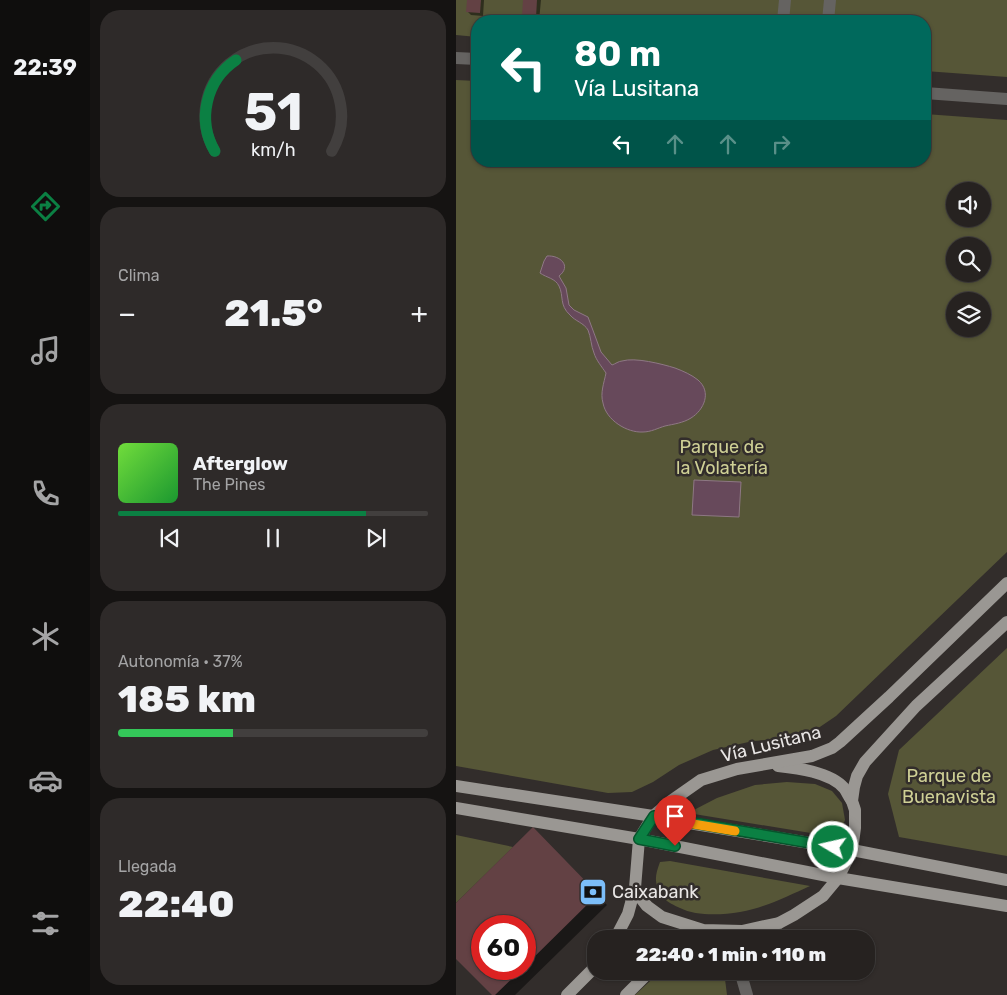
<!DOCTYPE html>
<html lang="es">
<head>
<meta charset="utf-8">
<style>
	body { margin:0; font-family:Rubik,sans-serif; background:#2e2a29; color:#f1f3f6; height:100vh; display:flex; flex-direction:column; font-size:19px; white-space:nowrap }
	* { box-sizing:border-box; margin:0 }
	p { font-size:16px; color:#a4a4a5 }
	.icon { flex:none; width:28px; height:28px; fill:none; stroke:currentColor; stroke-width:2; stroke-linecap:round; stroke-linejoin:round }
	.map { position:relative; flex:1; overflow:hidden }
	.details { display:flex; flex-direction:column; gap:10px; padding:10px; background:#151312; width:366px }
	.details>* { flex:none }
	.hud { position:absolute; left:15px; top:15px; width:460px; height:152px; border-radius:20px; box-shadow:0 1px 4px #0004,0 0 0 1px #423f3e; background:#00695c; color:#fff; overflow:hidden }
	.controls { position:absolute; left:490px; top:182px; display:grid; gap:10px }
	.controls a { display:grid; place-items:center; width:45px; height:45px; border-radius:50%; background:#262220; box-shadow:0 1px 4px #0004,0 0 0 1px #423f3e; font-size:25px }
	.speed { position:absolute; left:15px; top:915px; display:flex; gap:10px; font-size:25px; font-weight:700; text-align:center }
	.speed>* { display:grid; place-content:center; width:65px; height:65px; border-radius:50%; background:#262220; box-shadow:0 1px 4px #0004,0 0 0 1px #423f3e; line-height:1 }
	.speed .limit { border:8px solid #d22; background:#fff; color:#111 }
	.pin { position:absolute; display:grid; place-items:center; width:42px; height:42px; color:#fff; margin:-51px -21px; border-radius:50% 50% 50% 0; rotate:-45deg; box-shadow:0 0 5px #0007 }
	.pin .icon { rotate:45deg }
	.me { position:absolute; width:55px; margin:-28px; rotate:279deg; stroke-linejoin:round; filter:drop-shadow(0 0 4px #0008) }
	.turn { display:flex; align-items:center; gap:18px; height:105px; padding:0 20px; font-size:22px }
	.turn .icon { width:65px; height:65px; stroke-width:2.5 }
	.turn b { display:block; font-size:35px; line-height:42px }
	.lanes { display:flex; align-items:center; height:48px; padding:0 20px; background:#0003; justify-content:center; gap:25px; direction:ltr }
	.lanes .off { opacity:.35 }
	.big { font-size:38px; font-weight:800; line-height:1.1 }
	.details .tile { flex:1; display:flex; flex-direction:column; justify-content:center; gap:8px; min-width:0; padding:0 18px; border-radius:20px; background:#2e2a29 }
	.details .dial { align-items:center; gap:0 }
	.dial svg { height:130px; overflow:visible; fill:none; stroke:#423f3e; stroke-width:7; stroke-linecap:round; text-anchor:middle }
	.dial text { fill:#f1f3f6; stroke:none }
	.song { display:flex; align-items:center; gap:15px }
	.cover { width:60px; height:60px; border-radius:8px; background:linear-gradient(135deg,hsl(100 70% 55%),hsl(130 70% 35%)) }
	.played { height:5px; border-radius:2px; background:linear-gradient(90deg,#0b8043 80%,#423f3e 80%) }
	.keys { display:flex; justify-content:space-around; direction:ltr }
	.heat { display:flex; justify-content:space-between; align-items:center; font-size:28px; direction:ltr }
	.charge { height:8px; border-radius:4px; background:linear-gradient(90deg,#34c759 37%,#423f3e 0) }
	.trip { position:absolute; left:131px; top:930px; width:288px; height:50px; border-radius:20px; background:#262220; box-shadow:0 1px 4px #0004,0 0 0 1px #423f3e; font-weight:800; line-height:50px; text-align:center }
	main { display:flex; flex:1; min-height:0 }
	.tabs { display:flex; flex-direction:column; width:90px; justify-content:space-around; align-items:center; background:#0f0e0d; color:#a4a4a5 }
	.tabs .icon { width:35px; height:35px }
	.tabs .active { color:#0b8043 }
	.tabs b { font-size:22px; color:#f1f3f6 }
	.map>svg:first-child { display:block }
	.green { fill:#565637; fill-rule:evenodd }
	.water { fill:#67495b; stroke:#8e7884 }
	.shadow { fill:#0007; fill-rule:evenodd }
	.building { fill:#634144 }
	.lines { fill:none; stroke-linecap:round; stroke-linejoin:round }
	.minor { stroke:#656361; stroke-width:12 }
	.major { stroke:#9a9793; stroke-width:12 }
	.route-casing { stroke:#07532c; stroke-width:12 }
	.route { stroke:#0b8043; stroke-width:9 }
	.slow { stroke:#f59e0b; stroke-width:9 }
	.labels { text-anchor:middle; stroke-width:5; stroke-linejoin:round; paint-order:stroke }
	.park-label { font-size:18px; fill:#cfd095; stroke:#322d2b }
	.street-label { font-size:18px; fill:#e9e6e5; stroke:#322d2b }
	.poi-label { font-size:18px; fill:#e9e6e5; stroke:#322d2b; text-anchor:start }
</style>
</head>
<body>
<main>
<nav class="tabs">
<b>22:39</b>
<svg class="icon active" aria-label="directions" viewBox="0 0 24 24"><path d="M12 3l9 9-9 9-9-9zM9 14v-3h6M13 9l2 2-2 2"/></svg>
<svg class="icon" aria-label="music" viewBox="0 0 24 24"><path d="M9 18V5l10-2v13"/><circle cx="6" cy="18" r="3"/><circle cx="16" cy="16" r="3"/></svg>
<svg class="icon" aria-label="phone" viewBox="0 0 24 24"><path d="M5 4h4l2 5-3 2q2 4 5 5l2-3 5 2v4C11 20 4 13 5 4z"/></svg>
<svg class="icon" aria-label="climate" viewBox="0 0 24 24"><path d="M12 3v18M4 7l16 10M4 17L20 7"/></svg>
<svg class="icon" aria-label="car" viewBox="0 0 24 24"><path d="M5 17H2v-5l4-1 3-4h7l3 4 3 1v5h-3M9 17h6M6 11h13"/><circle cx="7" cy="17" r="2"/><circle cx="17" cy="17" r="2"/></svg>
<svg class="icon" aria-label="filters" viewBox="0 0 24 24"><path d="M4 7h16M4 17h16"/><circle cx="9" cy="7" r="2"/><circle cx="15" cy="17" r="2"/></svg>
</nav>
<section class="details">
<div class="tile dial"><svg viewBox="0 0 100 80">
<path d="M14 69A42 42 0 1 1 86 69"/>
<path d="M14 69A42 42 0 0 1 27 13" stroke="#0b8043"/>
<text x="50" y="56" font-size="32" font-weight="700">51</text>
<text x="50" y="72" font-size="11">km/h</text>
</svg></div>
<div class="tile"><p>Clima</p>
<div class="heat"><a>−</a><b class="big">21.5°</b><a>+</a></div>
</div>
<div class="tile">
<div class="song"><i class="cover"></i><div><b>Afterglow</b><p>The Pines</p></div></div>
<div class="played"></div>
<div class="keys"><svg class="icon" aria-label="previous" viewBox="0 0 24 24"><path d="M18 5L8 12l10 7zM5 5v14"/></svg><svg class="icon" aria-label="pause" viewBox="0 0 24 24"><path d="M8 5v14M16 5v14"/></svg><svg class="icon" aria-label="next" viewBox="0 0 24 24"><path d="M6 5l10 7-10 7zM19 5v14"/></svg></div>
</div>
<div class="tile"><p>Autonomía · 37%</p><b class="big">185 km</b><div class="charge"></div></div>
<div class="tile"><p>Llegada</p><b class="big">22:40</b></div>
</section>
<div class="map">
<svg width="551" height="995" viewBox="0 0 551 995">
	<rect width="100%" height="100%" fill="#322d2b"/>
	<!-- green -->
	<g class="green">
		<path d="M 0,0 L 551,0 L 551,77 L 469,71 L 469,21 L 21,21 L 21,37 L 0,35 Z"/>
		<path d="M 0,80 L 21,81 L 21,161 L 469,161 L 469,114 L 551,120 L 551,552 L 380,716 L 355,733 L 336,738 L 297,741 L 257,750 L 223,765 L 197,782 L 176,792 L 152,793 L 0,766 ZM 499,191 L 526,191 L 526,219 L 499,219 ZM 499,246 L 526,246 L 526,274 L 499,274 ZM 499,301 L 526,301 L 526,329 L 499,329 Z"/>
		<path d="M 551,648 L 551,856 L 443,837 L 432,794 L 443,750 Z"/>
		<path d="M 331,782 L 359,784 L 376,791 L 386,803 L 389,820 L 385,831 L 379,837 L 232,813 L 261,798 L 299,785 Z"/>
		<path d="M 0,835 L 57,847 L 0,903 Z"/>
		<path d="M 214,861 L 354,886 C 338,893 323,901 307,906 C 285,914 246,919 224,908 C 218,905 212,903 208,898 C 198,884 198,878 204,862 Z"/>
		<path d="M 205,971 L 268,971 L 271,995 L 179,995 Z"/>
	</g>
	<!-- water -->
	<g class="water">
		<path d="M 91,256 C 104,255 116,266 103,276 L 110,288 L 113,305 L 118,310 L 132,317 L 145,352 L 156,365 C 159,364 163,361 166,361 C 179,357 206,364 219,368 C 227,371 236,375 242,380 C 256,392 248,410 235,418 C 227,423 218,424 209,426 C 202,428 195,432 187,432 C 171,433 150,420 147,403 C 144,393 148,383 150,373 C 146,367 140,360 138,353 C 135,346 135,337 132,330 C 128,323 119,321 114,315 C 103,305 108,296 103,286 C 99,278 91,278 84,273 L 88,261 Z"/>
		<path d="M 238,480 L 285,482 L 283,517 L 236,515 Z"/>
	</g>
	<!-- shadow -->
	<g class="shadow">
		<path d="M 12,0 L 28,0 L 27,16 L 15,15 L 11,11 Z"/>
		<path d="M 69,0 L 85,0 L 83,21 L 71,20 L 67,16 Z"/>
		<path d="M 77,829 L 151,905 L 59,995 L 38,995 L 0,957 L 0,904 ZM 26,926 L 69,926 L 69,969 L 26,969 Z"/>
	</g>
	<!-- building -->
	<g class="building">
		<path d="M 11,0 L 25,0 L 24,13 L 10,12 Z"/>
		<path d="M 67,0 L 81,0 L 80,18 L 66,17 Z"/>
		<path d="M 77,827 L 142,894 L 69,966 L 69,926 L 26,926 L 26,969 L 66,969 L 39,995 L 36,995 L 0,959 L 0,903 Z"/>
	</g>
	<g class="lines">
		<!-- minor -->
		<g class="minor">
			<path d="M 327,21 L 329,0"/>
			<path d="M 372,21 L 374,0"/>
			<path d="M 0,58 L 21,59"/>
			<path d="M 469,93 L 551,99"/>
			<path d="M 308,939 L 323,923"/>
			<path d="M 284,971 L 291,995"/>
		</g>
		<!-- major -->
		<g class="major">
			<path d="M 322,766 C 341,768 374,772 388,788 C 391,792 393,797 396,801"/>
			<path d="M 0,786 L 197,816 L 239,824 L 396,850 L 551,880"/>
			<path d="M 0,808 L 183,839 L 382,878 L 551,906"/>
			<path d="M 179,888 L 184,897 L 191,906 L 206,917 L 247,930 L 286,931 L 323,923 L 338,915 L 367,896 L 382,878 L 396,850 L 399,828 L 399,810 L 396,801 L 398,787 L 401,776 L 409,762 L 460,706 L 551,622"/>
			<path d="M 159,939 L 172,914 L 179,888 L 183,839 L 197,816 L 215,801 L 245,780 L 281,769 L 356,756 L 376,748 L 384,742 L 433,697 L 551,583"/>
			<path d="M 111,995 L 140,966"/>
			<path d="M 170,995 L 194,971"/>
		</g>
	</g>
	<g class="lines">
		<!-- route casing -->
		<g class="route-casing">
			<path id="route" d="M 219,846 L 183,839 L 198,816 L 377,847"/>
		</g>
		<!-- route -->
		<use href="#route" class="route"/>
		<!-- slow -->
		<path class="slow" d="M 231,823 L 279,831"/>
	</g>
	<!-- icons -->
	<defs>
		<g id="bank-square" transform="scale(1.4375)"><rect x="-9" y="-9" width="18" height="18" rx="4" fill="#7cbef9" stroke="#322d2b"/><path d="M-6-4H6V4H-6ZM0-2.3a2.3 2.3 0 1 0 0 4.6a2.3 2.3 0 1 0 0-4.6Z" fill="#111"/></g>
	</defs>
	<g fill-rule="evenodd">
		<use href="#bank-square" x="137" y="892"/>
	</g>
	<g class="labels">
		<!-- park labels -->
		<g class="park-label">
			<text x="266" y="453">Parque de<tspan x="266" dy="21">la Volatería</tspan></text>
			<text x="493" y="782">Parque de<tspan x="493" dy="21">Buenavista</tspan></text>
		</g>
		<!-- street labels -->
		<g class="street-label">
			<text transform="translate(315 744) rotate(-14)" y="6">Vía Lusitana</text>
		</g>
		<!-- poi labels -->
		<g class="poi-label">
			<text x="156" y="898">Caixabank</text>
		</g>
	</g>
</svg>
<div class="controls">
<a><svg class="icon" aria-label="sound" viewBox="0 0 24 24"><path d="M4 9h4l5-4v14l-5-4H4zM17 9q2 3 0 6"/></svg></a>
<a><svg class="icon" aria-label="search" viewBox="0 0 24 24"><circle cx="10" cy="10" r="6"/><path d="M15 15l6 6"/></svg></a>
<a><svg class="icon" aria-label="layers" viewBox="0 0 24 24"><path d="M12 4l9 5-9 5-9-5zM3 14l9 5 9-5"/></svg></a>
</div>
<div class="speed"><div class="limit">60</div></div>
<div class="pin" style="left:219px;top:846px;background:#d93025"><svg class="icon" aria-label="arrive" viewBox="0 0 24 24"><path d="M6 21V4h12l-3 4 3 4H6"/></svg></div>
<svg class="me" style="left:377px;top:847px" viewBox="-20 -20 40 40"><circle r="17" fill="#0b8043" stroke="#fff" stroke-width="3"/><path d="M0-11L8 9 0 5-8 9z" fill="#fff"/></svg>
<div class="trip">22:40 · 1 min · 110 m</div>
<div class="hud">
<div class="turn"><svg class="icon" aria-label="left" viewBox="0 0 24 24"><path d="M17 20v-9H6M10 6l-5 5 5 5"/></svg><div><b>80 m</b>Vía Lusitana</div></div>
<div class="lanes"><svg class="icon" aria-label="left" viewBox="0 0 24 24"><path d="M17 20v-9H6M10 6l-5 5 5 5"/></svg><svg class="icon off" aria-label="ahead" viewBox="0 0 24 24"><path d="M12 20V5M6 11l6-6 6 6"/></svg><svg class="icon off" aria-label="ahead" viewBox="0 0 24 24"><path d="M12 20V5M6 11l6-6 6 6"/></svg><svg class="icon off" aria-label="right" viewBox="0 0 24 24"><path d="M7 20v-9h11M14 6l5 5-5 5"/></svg></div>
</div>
</div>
</main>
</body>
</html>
